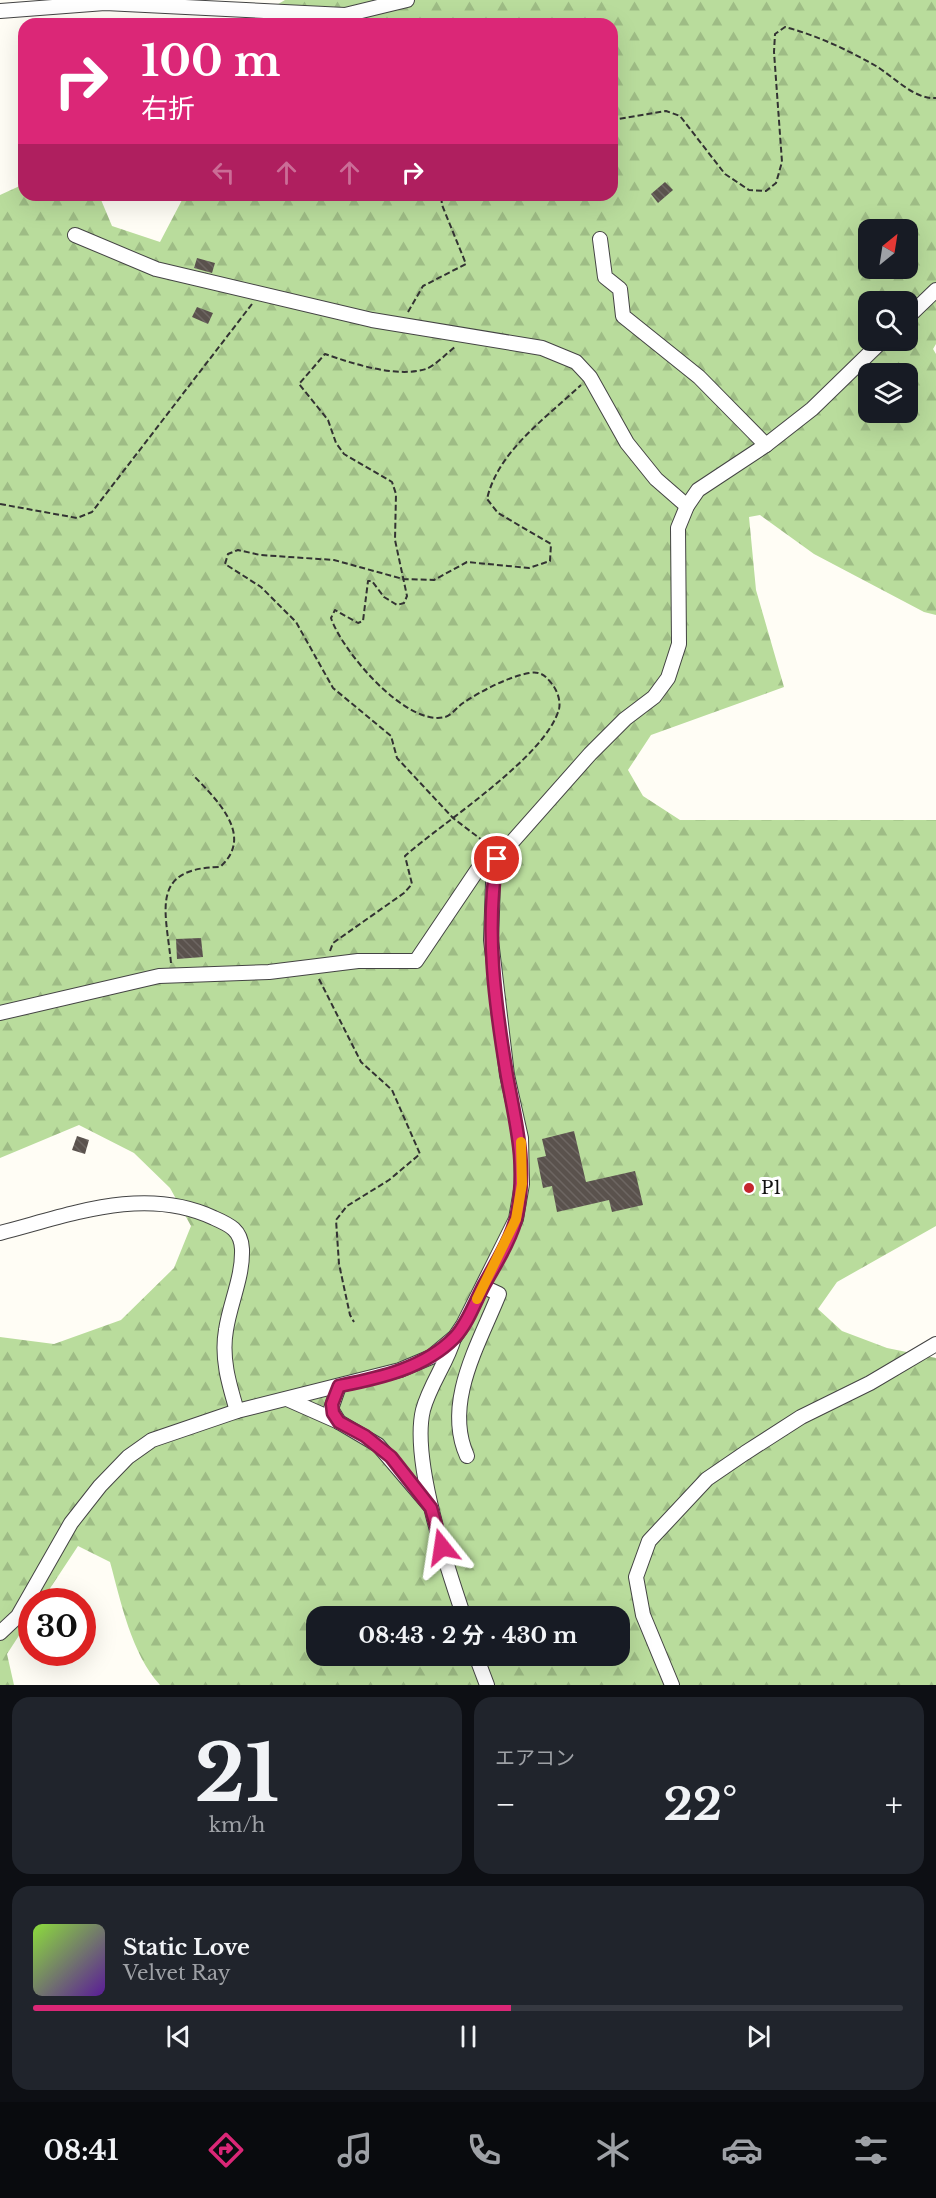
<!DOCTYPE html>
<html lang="ja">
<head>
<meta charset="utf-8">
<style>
	body { margin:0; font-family:"Libre Baskerville","Noto Sans JP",serif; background:#20242c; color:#f1f3f6; height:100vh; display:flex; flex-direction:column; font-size:22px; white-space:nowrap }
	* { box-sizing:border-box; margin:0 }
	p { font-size:20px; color:#9ea1a6 }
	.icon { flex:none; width:33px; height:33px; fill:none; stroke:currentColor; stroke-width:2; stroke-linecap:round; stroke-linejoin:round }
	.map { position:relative; height:1685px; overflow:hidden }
	.panel { display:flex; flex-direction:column; gap:12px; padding:12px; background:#0d0f14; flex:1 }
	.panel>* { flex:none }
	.hud { position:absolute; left:18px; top:18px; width:600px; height:183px; border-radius:18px; box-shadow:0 6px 24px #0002; background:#db2777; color:#fff; overflow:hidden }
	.needle { width:39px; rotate:30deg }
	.fabs { position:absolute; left:858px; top:219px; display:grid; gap:12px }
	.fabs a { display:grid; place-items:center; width:60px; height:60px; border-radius:12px; background:#171b24; box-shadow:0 6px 24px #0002; font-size:30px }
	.speed { position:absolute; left:18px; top:1588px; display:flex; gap:12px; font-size:30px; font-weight:700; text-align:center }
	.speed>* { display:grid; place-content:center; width:78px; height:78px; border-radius:50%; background:#171b24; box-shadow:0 6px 24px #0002; line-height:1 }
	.speed .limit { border:9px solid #d22; background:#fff; color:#111 }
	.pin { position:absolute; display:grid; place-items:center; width:51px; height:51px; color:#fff; margin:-26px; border:3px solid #fff; border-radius:50%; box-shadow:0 2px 6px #0007 }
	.me { position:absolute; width:66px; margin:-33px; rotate:345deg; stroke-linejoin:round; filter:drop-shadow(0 0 4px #0008) }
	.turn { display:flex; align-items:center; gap:21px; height:126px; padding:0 24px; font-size:27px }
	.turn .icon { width:78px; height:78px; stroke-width:2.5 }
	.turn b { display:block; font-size:42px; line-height:51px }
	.lanes { display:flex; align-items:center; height:57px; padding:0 24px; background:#0003; justify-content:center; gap:30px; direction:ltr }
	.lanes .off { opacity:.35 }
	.big { font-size:45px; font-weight:700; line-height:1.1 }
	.panel .widget { flex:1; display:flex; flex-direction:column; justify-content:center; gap:9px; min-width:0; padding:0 21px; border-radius:18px; background:#20242c }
	.panel .dial { align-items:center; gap:0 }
	.dial b { font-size:78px; line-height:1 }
	.song { display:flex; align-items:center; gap:18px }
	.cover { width:72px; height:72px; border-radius:9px; background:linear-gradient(135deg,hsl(90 70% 55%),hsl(270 70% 35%)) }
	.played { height:6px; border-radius:3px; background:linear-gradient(90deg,#db2777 55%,#363941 55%) }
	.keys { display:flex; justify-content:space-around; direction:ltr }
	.heat { display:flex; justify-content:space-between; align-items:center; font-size:33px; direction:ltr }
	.panel .tiles { flex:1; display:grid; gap:12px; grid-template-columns:1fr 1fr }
	.widget:last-child { grid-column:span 2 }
	.trip { position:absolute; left:306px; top:1606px; width:324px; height:60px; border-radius:18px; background:#171b24; box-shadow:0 6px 24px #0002; font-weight:700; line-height:60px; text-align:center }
	.dock { display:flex; height:96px; justify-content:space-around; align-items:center; background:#090b0e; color:#9ea1a6 }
	.dock .icon { width:42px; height:42px }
	.dock .selected { color:#db2777 }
	.dock b { font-size:27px; color:#f1f3f6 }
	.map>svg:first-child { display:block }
	.forest { fill:url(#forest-firs); fill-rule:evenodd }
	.building { fill:url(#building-back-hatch) }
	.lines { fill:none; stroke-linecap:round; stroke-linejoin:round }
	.minor-casing { stroke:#444; stroke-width:16 }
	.path { stroke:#333; stroke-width:2; stroke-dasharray:6 3; stroke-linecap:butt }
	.minor { stroke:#fff; stroke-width:14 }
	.route-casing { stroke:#8e194d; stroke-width:15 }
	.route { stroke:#db2777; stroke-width:10 }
	.slow { stroke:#f59e0b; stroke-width:10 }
	.poi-dot { fill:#c4262e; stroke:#fff; stroke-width:2 }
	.labels { text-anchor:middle; stroke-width:6; stroke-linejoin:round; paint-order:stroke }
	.poi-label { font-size:18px; fill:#111; stroke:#fff; text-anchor:start }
</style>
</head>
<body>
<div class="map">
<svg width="936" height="1685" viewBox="0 0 936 1685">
	<defs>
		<pattern id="forest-firs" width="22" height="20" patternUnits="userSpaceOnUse" patternTransform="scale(1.5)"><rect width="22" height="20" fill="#b9dc9c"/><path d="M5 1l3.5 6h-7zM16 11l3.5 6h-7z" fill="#9ebc85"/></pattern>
		<pattern id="building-back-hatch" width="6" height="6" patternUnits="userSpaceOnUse" patternTransform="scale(1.5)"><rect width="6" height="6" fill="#5a524d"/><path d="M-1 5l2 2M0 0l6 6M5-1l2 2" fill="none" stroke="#6d6662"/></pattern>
	</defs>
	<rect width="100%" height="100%" fill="#fffdf5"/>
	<!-- forest -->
	<path class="forest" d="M 285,0 L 936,0 L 936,344 L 933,349 L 936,354 L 936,615 L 924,612 L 814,554 L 760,515 L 749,517 L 756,590 L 784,687 L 651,735 L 628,770 L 643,796 L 680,820 L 936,820 L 936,1226 L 837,1282 L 818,1309 L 842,1331 L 887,1348 L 936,1358 L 936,1685 L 160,1685 C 131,1653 121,1602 110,1562 L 78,1546 L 41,1602 L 32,1602 L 31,1617 L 7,1654 L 14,1685 L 0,1685 L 0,1337 L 54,1344 L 121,1320 L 174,1268 L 191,1226 L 170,1188 L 134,1153 L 79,1125 L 0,1158 L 0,195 L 24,184 L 24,195 L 99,195 L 112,226 L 160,242 L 182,200 L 181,195 L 612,195 L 612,24 L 244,24 ZM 868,230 L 908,230 L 908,268 L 868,268 ZM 868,302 L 908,302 L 908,340 L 868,340 ZM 868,374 L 908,374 L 908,412 L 868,412 ZM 316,1617 L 620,1617 L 620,1656 L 316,1656 Z"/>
	<!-- building -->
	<g class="building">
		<path d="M 665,182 L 673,190 L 658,203 L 651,194 Z"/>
		<path d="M 197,258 L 215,263 L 212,273 L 194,268 Z"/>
		<path d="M 197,307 L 213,313 L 208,324 L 192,317 Z"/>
		<path d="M 201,938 L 203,957 L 177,959 L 176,939 Z"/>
		<path d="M 574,1131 L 586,1182 L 635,1171 L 643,1205 L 612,1212 L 609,1200 L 557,1212 L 552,1186 L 543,1188 L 537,1158 L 546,1156 L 542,1139 Z"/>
		<path d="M 77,1136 L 89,1140 L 85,1154 L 72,1150 Z"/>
	</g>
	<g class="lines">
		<!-- minor casing -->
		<g class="minor-casing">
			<g id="minor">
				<path d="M 0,11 L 105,3 L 345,15 L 407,0"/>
				<path d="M 75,235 L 156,269 L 372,320 L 542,348 L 576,362 L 590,377 L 627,443 L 656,479 L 687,506"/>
				<path d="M 600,239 L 605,277 L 620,289 L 623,316 L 699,377 L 766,445"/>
				<path d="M 908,317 L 936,290"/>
				<path d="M 0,1013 L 159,976 L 269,972 L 358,961 L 416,961 L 478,869 L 497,859"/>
				<path d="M 0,1233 C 70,1215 144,1185 214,1218 C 230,1225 241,1230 242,1249 C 243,1277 230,1303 226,1330 C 221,1358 229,1384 237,1411"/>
				<path d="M 454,1338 C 447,1363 430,1384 423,1410 C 411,1460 447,1567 464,1617"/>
				<path d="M 287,1399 L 339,1422 L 378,1445 L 430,1506"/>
				<path d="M 339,1422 L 331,1409 L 339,1386"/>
				<path d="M 467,1456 C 443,1403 479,1344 499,1294 L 484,1287"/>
				<path d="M 0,1633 L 18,1616 L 71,1523 L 100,1486 L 128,1457 L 152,1440 L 237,1411 L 400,1370 L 431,1357 L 455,1337 L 463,1325 L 516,1219 L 522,1184 L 521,1138 L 507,1075 L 491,940 L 493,883 L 497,859 L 590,754 L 625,719 L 654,697 L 668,678 L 679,644 L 678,528 L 687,506 L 698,490 L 766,445 L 812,409 L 883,340"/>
				<path d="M 476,1656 L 487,1685"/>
				<path d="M 672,1685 L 643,1615 L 636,1577 L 649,1541 L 707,1479 L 745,1453 L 801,1417 L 870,1383 L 936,1344"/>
			</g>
		</g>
		<!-- path -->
		<g class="path">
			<path d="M 612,123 L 618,119 L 666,111 L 680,116 L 725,174 L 749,190 L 766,191 L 776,183 L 782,162 L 774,52 L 775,34 L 785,27 C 816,35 848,50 876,66 C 894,77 915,100 936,98"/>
			<path d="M 408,312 L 423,286 L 466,264 L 442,205 L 441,195"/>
			<path d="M 0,504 L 77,518 L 92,512 L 252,304"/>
			<path d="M 491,847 L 453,818 L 397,758 L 391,736 L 333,688 L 296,622 L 261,587 L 225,564 L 228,554 L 238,550 L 260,555 L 334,560 L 403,579 L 434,580 L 467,562 L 529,568 L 550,561 L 551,544 L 498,513 L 487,499 C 498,451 546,418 581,385"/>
			<path d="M 330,951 L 333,943 L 404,893 L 412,884 L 405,856 C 443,822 546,757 559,709 C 561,701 557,690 552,684 C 545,675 540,671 529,673 C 508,677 481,691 463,703 C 457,707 452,715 445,717 C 406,727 342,651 331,618 L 335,610 L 358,623 L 363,621 L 368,581 L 372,581 L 384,597 L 397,605 L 404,603 L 407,596 L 395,540 L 396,494 L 392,482 L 344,454 L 336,443 L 328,420 L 299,384 L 325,354 C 354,364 396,378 426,369 C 436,365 447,353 456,346"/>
			<path d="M 171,963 C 166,911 149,868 220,867 C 255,836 217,800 193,775"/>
			<path d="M 319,979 L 361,1062 L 392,1090 L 420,1154 L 389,1180 L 347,1206 L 336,1220 L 339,1264 L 350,1315 L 354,1322"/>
		</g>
		<!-- minor -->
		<use href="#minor" class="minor"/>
	</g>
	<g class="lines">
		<!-- route casing -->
		<g class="route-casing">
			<path id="route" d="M 442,1547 L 431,1508 L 391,1457 L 365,1436 L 339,1422 L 333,1413 L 332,1404 L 339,1386 C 380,1378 425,1368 455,1337 C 468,1323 475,1302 484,1285 C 495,1265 512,1238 517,1215 C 527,1164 516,1125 507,1076 C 495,1005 485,930 497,859"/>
		</g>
		<!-- route -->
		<use href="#route" class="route"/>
		<!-- slow -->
		<path class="slow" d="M 477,1299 L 516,1219 L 522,1184 L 521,1142"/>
	</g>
	<!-- markers -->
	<circle class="poi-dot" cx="749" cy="1188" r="6"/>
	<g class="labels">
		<!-- poi labels -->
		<g class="poi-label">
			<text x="761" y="1194">P1</text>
		</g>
	</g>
</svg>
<div class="fabs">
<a><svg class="needle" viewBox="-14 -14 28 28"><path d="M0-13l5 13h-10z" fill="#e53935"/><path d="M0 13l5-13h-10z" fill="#9ea1a6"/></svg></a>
<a><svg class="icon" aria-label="search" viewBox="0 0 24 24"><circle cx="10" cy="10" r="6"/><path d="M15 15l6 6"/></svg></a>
<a><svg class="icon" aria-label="layers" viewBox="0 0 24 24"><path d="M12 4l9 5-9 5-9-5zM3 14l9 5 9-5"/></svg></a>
</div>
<div class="speed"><div class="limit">30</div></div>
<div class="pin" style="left:497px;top:859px;background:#d93025"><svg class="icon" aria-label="arrive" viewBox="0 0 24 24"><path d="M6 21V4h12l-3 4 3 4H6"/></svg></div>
<svg class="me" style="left:442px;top:1547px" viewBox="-20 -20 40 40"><path d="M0-17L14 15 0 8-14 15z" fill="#db2777" stroke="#fff" stroke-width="4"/></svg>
<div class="trip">08:43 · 2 分 · 430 m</div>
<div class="hud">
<div class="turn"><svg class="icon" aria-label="right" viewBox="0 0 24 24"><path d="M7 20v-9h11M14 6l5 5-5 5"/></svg><div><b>100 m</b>右折</div></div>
<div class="lanes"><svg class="icon off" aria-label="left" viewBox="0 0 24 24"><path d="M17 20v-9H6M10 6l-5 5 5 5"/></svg><svg class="icon off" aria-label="ahead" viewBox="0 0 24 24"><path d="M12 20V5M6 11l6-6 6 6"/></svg><svg class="icon off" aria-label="ahead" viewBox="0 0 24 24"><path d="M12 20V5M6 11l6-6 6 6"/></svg><svg class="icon" aria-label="right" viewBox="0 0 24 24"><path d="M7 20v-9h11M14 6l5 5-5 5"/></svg></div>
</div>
</div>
<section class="panel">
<div class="tiles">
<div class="widget dial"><b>21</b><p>km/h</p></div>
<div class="widget"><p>エアコン</p>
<div class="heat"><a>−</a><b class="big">22°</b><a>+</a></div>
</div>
<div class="widget">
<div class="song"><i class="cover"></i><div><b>Static Love</b><p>Velvet Ray</p></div></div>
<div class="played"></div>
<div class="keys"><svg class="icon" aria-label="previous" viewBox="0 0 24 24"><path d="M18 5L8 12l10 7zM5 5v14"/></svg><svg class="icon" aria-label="pause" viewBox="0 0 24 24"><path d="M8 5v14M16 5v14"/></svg><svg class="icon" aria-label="next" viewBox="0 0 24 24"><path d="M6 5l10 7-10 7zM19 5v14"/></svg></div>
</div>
</div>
</section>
<nav class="dock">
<b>08:41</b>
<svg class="icon selected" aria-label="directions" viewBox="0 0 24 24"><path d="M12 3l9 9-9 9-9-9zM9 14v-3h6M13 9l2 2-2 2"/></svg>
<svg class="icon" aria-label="music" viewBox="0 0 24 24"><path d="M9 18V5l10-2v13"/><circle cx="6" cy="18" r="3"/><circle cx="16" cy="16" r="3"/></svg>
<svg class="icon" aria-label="phone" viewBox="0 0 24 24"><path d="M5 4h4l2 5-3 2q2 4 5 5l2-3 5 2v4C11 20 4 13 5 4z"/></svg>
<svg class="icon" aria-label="climate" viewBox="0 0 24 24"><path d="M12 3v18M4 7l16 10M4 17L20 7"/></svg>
<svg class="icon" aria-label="car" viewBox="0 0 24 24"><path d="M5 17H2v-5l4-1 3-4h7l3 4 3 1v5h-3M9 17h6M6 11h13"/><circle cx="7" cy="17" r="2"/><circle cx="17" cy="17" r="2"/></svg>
<svg class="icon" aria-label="filters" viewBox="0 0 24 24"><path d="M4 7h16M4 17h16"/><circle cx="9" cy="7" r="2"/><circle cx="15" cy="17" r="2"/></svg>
</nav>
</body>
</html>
